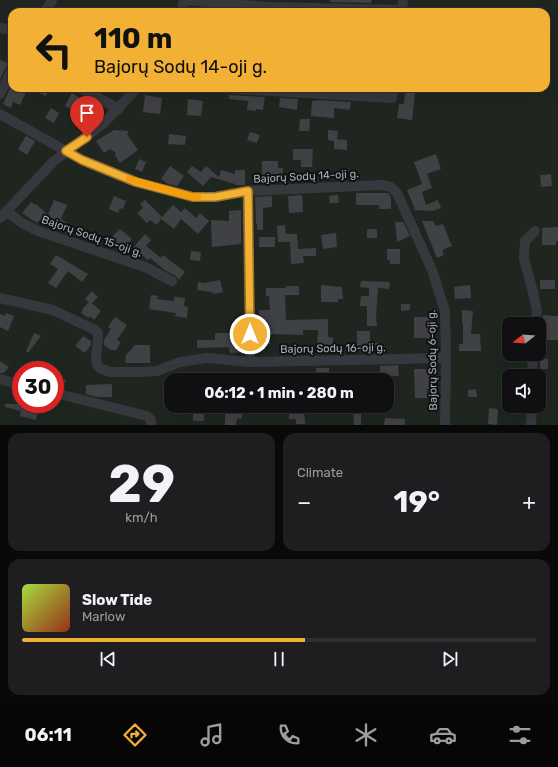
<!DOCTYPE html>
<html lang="en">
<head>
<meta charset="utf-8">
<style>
	body { margin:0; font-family:Rubik,sans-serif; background:#1e1e20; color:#f1f3f6; height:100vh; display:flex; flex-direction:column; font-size:15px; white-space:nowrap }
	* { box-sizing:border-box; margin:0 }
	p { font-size:13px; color:#9c9d9f }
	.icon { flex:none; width:22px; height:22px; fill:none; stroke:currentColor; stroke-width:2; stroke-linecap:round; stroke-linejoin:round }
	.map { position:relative; height:425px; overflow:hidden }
	.side { display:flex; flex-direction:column; gap:8px; padding:8px; background:#09090a; flex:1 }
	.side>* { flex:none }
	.guide { position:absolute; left:8px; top:8px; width:542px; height:84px; border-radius:12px; box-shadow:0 4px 16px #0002,0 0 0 1px #303032; background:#f2b134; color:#111; overflow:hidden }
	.needle { width:26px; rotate:253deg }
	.buttons { position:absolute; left:502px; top:317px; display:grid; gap:8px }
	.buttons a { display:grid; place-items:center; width:44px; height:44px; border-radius:8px; background:#101012; box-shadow:0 4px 16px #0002,0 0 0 1px #303032; font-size:20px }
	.speed { position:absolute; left:12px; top:361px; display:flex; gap:8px; font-size:20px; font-weight:700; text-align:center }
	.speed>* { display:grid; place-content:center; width:52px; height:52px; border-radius:50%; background:#101012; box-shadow:0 4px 16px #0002,0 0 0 1px #303032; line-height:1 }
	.speed .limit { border:6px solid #d22; background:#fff; color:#111 }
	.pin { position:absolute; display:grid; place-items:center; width:34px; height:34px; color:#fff; margin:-41px -17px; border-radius:50% 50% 50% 0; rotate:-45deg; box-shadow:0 0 4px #0007 }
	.pin .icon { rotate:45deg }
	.me { position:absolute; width:44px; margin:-22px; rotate:0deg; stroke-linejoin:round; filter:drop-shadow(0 0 3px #0008) }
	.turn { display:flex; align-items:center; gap:14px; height:84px; padding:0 20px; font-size:18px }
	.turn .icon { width:52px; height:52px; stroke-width:2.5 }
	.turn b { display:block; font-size:28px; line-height:34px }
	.big { font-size:30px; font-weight:700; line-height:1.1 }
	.side .widget { flex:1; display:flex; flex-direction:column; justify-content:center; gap:6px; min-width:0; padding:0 14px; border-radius:12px; background:#1e1e20 }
	.side .dial { align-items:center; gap:0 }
	.dial b { font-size:52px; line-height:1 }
	.song { display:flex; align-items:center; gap:12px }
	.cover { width:48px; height:48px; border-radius:6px; background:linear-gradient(135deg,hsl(80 70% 55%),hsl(10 70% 35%)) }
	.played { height:4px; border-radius:2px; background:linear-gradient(90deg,#f2b134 55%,#303032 55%) }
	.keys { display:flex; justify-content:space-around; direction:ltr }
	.heat { display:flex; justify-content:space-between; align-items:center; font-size:22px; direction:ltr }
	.side .tiles { flex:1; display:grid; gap:8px; grid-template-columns:1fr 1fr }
	.widget:last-child { grid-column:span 2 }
	.trip { position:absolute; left:164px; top:373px; width:230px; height:40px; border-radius:12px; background:#101012; box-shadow:0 4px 16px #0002,0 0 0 1px #303032; font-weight:700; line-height:40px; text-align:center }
	.dock { display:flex; height:64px; justify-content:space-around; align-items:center; background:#060607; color:#9c9d9f }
	.dock .icon { width:28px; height:28px }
	.dock .selected { color:#f2b134 }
	.dock b { font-size:18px; color:#f1f3f6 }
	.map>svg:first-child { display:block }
	.green { fill:#1e261f; fill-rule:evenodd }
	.building { fill:#404145 }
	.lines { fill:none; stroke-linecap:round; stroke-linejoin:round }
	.street { stroke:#37383d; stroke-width:10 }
	.route-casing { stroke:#9d7322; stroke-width:10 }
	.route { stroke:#f2b134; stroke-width:7 }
	.slow { stroke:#f59e0b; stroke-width:7 }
	.labels { text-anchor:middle; stroke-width:4; stroke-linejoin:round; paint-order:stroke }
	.street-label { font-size:11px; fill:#a8adb8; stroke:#111113 }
</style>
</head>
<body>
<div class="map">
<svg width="558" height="425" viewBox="0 0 558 425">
	<rect width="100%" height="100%" fill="#161618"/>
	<!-- green -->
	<path class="green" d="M 0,0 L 558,0 L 558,425 L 0,425 ZM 12,12 L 546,12 L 546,88 L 12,88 ZM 509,324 L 539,324 L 539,354 L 509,354 ZM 21,370 L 55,370 L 55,404 L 21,404 ZM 509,376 L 539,376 L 539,406 L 509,406 ZM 171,380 L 387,380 L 387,406 L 171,406 Z"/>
	<!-- building -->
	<g class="building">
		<path d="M 330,0 L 372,0 L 371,3 L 330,2 Z"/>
		<path d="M 209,9 L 229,10 L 229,12 L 209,12 Z"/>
		<path d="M 0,60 L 8,63 L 0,79 Z"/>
		<path d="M 10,88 L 49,88 L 46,96 L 28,88 L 20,105 L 13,102 L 11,108 L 3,104 Z"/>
		<path d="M 405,92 L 415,93 L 412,120 L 397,118 L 399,104 L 404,104 Z"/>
		<path d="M 72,93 L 83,100 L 76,112 L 65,106 Z"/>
		<path d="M 145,95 L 162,98 L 160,114 L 143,112 Z"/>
		<path d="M 229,95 L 265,97 L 263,110 L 256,109 L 256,111 L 247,110 L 248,101 L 229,99 Z"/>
		<path d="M 280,98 L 298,99 L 297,110 L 279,107 Z"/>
		<path d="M 188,99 L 203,101 L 201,116 L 187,115 Z"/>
		<path d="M 316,100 L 351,102 L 350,110 L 334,108 L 334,118 L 311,116 L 312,101 L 316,101 Z"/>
		<path d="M 51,108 L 59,113 L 54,123 L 45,118 Z"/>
		<path d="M 300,119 L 310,119 L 309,131 L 299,131 Z"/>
		<path d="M 114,130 L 129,131 L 127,134 L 138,150 L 120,163 L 115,155 L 116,153 L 110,149 L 104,153 L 96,141 Z"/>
		<path d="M 328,130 L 338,131 L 337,139 L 347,140 L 347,150 L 334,149 L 334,141 L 328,140 Z"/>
		<path d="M 250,132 L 260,135 L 257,143 L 247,140 Z"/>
		<path d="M 169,134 L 186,136 L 185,145 L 168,144 Z"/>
		<path d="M 26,136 L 35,141 L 27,155 L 18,149 Z"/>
		<path d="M 293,149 L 313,149 L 312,167 L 301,167 L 301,160 L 293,160 Z"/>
		<path d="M 436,154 L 441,169 L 427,174 L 432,188 L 422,192 L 426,205 L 438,200 L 441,208 L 432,211 L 412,210 L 415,209 L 407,190 L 422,184 L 414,162 Z"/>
		<path d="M 139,159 L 146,162 L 142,172 L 135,169 Z"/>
		<path d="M 262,161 L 278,161 L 278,168 L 283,168 L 283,178 L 274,178 L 274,180 L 262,180 Z"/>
		<path d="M 170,166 L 184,176 L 177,186 L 168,184 L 161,179 Z"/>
		<path d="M 192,166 L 201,172 L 206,166 L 219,177 L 221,170 L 235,174 L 235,170 L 245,170 L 245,185 L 235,185 L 235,184 L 211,177 L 203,186 L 187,172 Z"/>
		<path d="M 551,174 L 552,186 L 541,187 L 540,175 Z"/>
		<path d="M 356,193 L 388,193 L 391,197 L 391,209 L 379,209 L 379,205 L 356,205 Z"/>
		<path d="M 302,195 L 303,212 L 289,213 L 288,196 Z"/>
		<path d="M 338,195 L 339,203 L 330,203 L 329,196 Z"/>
		<path d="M 114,196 L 126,201 L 123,209 L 120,208 L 118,213 L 109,209 Z"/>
		<path d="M 272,196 L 272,207 L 263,208 L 263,230 L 257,230 L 257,224 L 256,224 L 255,197 Z"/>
		<path d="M 54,200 L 67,205 L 61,219 L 76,230 L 72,235 L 50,228 L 39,220 L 37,223 L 22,213 L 31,202 L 35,205 L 36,204 L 48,215 Z"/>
		<path d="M 145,200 L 162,217 L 173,205 L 181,212 L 185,208 L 196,218 L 200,213 L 209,221 L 198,234 L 181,219 L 174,229 L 161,219 L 157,225 L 150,220 L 147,223 L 137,213 L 143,208 L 140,204 Z"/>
		<path d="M 241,210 L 241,244 L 212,247 L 211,220 L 229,221 L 229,211 Z"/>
		<path d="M 422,221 L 433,221 L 436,226 L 443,224 L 452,246 L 442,250 L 444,255 L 437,258 Z"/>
		<path d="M 395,222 L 403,222 L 410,236 L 397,242 Z"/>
		<path d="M 285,225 L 286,234 L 297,234 L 298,249 L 316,248 L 316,256 L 303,256 L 304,263 L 291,264 L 290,242 L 278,242 L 277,226 Z"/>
		<path d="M 558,227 L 558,241 L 556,241 L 556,245 L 542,245 L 542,228 Z"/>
		<path d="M 120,229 L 132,239 L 122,251 L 109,240 Z"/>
		<rect x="367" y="229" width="10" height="9"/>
		<path d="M 336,233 L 337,247 L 323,249 L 321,235 Z"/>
		<path d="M 145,234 L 151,240 L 146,246 L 161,258 L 163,255 L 185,272 L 179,280 L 175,275 L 166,271 L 150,258 L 148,260 L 133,248 Z"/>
		<rect x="259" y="237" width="16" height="10"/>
		<path d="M 387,249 L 400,249 L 400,264 L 390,264 L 390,260 L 387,260 Z"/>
		<path d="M 191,251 L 201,252 L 200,261 L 190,260 Z"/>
		<path d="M 56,255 L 88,274 L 82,282 L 68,271 L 56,288 L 48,283 L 58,269 L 50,264 Z"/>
		<path d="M 220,280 L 223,292 L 213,294 L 212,292 L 197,290 L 198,282 L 205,283 Z"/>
		<rect x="540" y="280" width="15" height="9"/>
		<path d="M 361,281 L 390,282 L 389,289 L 378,288 L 376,316 L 377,326 L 367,326 L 367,306 L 360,306 L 361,296 L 369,296 L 369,288 L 360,287 Z"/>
		<path d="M 321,285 L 342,287 L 343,299 L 338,299 L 338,302 L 321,302 Z"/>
		<path d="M 470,285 L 471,298 L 455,299 L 454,287 Z"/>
		<path d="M 286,286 L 299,286 L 299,295 L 285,295 L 286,320 L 328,319 L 328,337 L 333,338 L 333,349 L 317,349 L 318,330 L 303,330 L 303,335 L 270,334 L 270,344 L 257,344 L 256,327 L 260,328 L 259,310 L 270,310 L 269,296 L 266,296 L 266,288 L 286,288 Z"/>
		<path d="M 92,291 L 98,297 L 92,303 L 101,311 L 94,320 L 90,316 L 89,318 L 81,313 L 83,310 L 82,309 L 89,302 L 85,299 Z"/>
		<path d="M 151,295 L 158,296 L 157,299 L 174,301 L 174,297 L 185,298 L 184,306 L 188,307 L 187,318 L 175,316 L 176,313 L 149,309 Z"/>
		<path d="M 401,304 L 410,304 L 410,310 L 401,311 Z"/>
		<path d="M 462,310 L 473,311 L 471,334 L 480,334 L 481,351 L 459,351 L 459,344 L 463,344 L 463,324 L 462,324 Z"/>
		<path d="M 6,313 L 14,316 L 8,331 L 0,327 L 0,314 L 5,316 Z"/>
		<path d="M 543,315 L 558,316 L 558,340 L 541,340 Z"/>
		<path d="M 115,317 L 127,325 L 117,340 L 121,342 L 116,350 L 111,350 L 104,345 L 104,340 L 111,329 L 108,327 Z"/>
		<rect x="414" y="317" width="18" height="21"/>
		<path d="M 233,327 L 243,327 L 243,352 L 230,353 L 229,347 L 197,348 L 197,340 L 215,340 L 215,333 L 233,333 Z"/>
		<path d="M 357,331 L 370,331 L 370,343 L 379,343 L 379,350 L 357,351 Z"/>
		<path d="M 34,333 L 41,336 L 28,353 L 26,351 Z"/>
		<path d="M 83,336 L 91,341 L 91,345 L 85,353 L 75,346 Z"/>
		<path d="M 540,343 L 547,343 L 546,352 L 539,351 Z"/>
		<path d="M 135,345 L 150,345 L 150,363 L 125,363 L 126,355 Z"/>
		<rect x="540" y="359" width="8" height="10"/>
		<path d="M 0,361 L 9,367 L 4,373 L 0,373 Z"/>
		<path d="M 398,365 L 399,376 L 380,376 L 380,366 Z"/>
		<rect x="316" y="368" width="13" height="10"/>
		<path d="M 414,369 L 432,369 L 433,388 L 427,389 L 428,398 L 415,398 Z"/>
		<path d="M 55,377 L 66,380 L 63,388 L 55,387 Z"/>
		<path d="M 539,379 L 545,379 L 546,400 L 539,400 Z"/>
		<path d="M 112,384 L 112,397 L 97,397 L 86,394 L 86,385 Z"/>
		<path d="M 476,389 L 477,397 L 468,397 L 468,390 Z"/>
		<path d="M 5,404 L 40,404 L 36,420 L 20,416 L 21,411 L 5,407 Z"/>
		<path d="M 193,406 L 203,406 L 204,421 L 193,421 Z"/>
		<path d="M 225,406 L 242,406 L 242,419 L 237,418 L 236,425 L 225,425 Z"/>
		<rect x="261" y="406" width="11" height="8"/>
		<rect x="319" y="406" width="9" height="8"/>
		<path d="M 289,407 L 304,407 L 305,424 L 296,424 L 296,419 L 289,419 Z"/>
		<path d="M 353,407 L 361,407 L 361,425 L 354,425 Z"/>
		<path d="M 489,408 L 498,409 L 497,425 L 488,424 Z"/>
		<path d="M 385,418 L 405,419 L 405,425 L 384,425 Z"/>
	</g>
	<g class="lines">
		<!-- street -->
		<g class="street">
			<path d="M 184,0 L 268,7 L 402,10"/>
			<path d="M 45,12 L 52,0"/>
			<path d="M 181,12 L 184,0"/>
			<path d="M 402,12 L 403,0"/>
			<path d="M 0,28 L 12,30"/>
			<path d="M 80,88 L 119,109"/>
			<path d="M 221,88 L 392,98 L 393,88"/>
			<path d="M 0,94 L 12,69"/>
			<path d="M 0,114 L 82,160 L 136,182 L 193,197 L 215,197 L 247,191 L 382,185 L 391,187 L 397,193 L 432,270 L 445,311 L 446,358 L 445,425"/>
			<path d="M 247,191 L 250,362"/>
			<path d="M 6,211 L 22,223 L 38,231 L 145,267 L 172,281"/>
			<path d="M 0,218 L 53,162 L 104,123 L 137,88"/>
			<path d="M 535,231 L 525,241 L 524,259 L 533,292 L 537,311 L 535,324"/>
			<path d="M 0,298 L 53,310 L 95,330 L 98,333 L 98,339 L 96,359 L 97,365 L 100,368 L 110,372 L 142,372 L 157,371 L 180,362 L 207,358 L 250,362 L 446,358"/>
			<path d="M 532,376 L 533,354"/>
			<path d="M 0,379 L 21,385"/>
			<path d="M 55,393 L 147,416 L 151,420 L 151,425"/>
			<path d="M 531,425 L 532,406"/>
		</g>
	</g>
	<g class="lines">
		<!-- route casing -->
		<g class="route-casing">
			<path id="route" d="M 87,137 L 66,151 L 82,160 L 136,182 L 193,197 L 215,197 L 248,191 L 250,334"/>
		</g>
		<!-- route -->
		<use href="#route" class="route"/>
		<!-- slow -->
		<path class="slow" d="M 129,179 L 193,197 L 198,197"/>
	</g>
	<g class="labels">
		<!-- street labels -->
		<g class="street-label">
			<text transform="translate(306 176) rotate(-3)" y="4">Bajorų Sodų 14-oji g.</text>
			<text transform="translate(92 236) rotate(19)" y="4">Bajorų Sodų 15-oji g.</text>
			<text transform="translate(333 348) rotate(-1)" y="4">Bajorų Sodų 16-oji g.</text>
			<text transform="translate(432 360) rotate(-91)" y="4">Bajorų Sodų 6-oji g.</text>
		</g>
	</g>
</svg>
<div class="buttons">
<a><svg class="needle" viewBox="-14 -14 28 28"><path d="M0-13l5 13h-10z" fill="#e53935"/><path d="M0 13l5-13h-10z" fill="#9c9d9f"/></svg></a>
<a><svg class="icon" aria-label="sound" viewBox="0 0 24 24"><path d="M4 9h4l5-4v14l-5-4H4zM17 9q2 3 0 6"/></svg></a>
</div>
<div class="speed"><div class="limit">30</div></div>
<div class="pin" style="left:87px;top:137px;background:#d93025"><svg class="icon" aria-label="arrive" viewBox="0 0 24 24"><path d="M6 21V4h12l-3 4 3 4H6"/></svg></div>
<svg class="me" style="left:250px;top:334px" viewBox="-20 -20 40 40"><circle r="17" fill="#f2b134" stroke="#fff" stroke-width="3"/><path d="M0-11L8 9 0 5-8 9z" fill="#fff"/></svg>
<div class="trip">06:12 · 1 min · 280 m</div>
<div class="guide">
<div class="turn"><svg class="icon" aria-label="left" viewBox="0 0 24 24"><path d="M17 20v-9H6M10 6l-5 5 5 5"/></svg><div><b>110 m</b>Bajorų Sodų 14-oji g.</div></div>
</div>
</div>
<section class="side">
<div class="tiles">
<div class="widget dial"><b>29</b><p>km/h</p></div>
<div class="widget"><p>Climate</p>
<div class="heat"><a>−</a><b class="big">19°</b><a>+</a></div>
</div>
<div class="widget">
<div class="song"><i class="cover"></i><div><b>Slow Tide</b><p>Marlow</p></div></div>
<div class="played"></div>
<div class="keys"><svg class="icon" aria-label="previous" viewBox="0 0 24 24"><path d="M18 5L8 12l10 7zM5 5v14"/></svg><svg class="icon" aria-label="pause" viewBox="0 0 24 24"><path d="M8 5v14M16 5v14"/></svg><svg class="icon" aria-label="next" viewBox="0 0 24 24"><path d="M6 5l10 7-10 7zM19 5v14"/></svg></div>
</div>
</div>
</section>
<nav class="dock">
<b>06:11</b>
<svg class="icon selected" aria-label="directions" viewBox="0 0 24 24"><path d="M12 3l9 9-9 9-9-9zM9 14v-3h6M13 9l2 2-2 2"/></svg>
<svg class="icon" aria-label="music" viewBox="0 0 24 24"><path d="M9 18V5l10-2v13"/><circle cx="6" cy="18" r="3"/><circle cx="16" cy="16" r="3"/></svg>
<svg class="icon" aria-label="phone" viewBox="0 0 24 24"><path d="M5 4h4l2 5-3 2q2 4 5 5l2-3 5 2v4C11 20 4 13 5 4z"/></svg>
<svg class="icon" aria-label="climate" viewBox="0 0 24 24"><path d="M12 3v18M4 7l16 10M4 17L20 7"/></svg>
<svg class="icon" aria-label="car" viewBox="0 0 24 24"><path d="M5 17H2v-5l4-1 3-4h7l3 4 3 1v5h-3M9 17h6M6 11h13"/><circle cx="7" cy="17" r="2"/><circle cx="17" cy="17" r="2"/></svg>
<svg class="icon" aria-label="filters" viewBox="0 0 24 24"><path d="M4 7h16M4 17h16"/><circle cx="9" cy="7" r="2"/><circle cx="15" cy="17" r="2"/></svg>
</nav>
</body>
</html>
